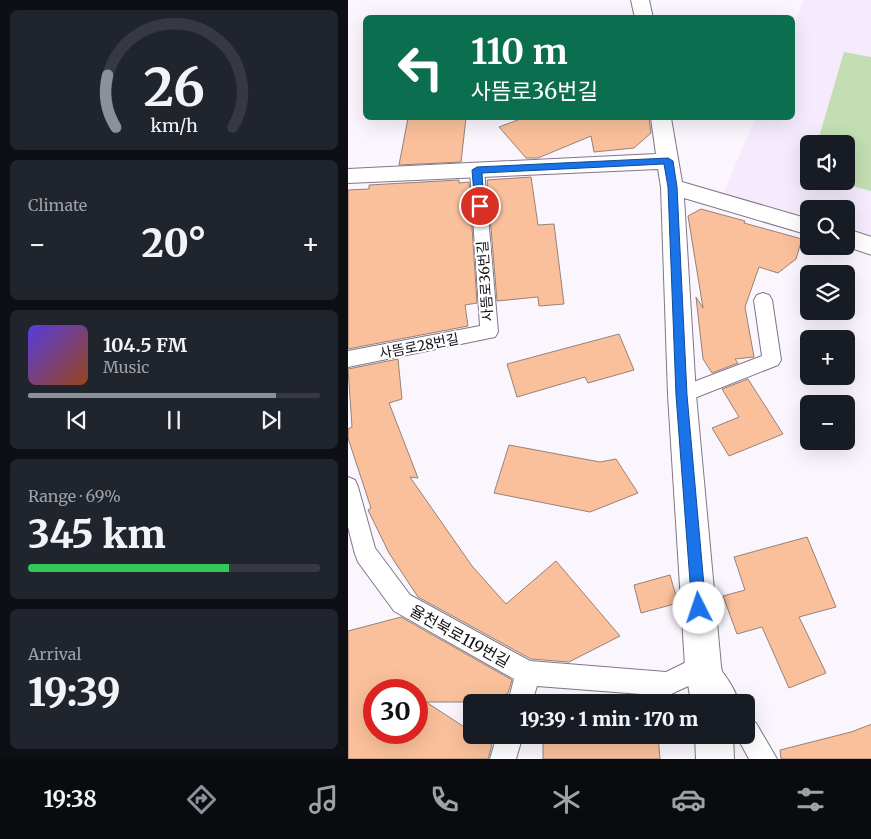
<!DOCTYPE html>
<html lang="en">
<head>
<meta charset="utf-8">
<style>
	body { margin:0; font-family:Merriweather,"Noto Sans KR",serif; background:#20242c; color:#f1f3f6; height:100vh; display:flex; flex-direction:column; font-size:19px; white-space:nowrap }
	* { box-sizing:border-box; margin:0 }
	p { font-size:16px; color:#9ea1a6 }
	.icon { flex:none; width:28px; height:28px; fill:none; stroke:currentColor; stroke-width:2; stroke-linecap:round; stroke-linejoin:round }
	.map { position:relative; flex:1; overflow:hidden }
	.sheet { display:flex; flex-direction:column; gap:10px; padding:10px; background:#0d0f14; width:348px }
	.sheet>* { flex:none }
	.top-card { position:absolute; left:15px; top:15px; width:432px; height:105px; border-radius:8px; box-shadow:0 5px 20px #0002; background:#0b6e4f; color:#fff; overflow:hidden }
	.buttons { position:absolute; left:452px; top:135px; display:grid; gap:10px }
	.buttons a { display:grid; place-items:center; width:55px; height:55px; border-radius:8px; background:#171b24; box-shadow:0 5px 20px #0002; font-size:25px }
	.speed { position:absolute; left:15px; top:679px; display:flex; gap:10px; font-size:25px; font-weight:700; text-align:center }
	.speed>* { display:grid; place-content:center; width:65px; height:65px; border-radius:50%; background:#171b24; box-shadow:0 5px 20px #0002; line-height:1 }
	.speed .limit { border:8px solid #d22; background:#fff; color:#111 }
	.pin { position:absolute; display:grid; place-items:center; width:42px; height:42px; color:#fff; margin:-21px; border:2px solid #fff; border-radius:50%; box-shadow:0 1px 5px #0007 }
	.me { position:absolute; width:55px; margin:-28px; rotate:356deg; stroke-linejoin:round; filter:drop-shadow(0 0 4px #0008) }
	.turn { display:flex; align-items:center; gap:18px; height:105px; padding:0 25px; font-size:22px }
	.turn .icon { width:65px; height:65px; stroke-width:2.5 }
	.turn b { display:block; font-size:35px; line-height:42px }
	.big { font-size:38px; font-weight:800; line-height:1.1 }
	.sheet .card { flex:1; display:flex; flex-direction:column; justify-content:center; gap:8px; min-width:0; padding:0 18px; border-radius:8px; background:#20242c }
	.sheet .dial { align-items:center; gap:0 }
	.dial svg { height:130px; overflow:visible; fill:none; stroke:#363941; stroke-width:7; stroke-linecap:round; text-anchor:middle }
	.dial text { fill:#f1f3f6; stroke:none }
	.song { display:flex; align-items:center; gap:15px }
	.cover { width:60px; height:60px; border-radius:8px; background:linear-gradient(135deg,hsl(250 70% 55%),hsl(20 70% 35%)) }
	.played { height:5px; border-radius:2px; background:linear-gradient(90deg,#8c9099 85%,#363941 85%) }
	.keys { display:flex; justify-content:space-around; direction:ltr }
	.heat { display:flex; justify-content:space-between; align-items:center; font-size:28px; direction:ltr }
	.charge { height:8px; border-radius:4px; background:linear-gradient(90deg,#34c759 69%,#363941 0) }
	.trip { position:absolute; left:115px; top:694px; width:292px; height:50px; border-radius:8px; background:#171b24; box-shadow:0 5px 20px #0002; font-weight:800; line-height:50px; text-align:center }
	.tab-bar { display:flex; height:80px; justify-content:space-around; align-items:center; background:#090b0e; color:#9ea1a6 }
	.tab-bar .icon { width:35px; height:35px }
	.tab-bar .active { color:#8c9099 }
	.tab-bar b { font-size:22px; color:#f1f3f6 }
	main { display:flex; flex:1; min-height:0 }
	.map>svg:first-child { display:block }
	.built { fill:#f5ebfc; fill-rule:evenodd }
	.green { fill:#c2deb2 }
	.building { fill:#fac09b; stroke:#968276; fill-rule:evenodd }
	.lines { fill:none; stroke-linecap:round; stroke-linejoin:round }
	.lane-casing { stroke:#817688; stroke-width:2 }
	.street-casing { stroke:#817688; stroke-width:2 }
	.lane { fill:#fff; fill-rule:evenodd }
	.street { fill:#fff; fill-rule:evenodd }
	.route { fill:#1a73e8; stroke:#114b97 }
	.labels { text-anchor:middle; stroke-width:4; stroke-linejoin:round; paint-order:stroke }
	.street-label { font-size:14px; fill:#130f16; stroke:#fff }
	.near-street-label { font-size:16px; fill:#130f16; stroke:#fff }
</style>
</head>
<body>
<main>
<section class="sheet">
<div class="card dial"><svg viewBox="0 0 100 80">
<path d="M14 69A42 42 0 1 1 86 69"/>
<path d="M14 69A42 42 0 0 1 9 37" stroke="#8c9099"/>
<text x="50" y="56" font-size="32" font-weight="700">26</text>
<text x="50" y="72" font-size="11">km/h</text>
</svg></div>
<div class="card"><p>Climate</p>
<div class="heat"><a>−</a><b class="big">20°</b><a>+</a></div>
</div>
<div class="card">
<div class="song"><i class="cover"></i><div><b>104.5 FM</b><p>Music</p></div></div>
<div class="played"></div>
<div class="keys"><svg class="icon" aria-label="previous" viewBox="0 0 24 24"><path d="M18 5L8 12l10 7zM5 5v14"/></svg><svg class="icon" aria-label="pause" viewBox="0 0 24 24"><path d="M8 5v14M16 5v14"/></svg><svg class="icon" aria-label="next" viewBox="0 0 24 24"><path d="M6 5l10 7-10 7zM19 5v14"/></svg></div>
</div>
<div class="card"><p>Range · 69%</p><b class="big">345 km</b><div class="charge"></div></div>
<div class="card"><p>Arrival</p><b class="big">19:39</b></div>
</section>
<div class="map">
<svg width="524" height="759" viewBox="0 0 524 759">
	<rect width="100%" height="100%" fill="#fbf6fe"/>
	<!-- built -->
	<path class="built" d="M 456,0 L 523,0 L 523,238 L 499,232 L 499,209 L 461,209 L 461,222 L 373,199 L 407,118 L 445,118 L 445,27 ZM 461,144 L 499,144 L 499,181 L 461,181 Z"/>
	<!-- green -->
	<path class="green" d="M 496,52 L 523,57 L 523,191 L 484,181 L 499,181 L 499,144 L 469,144 Z"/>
	<!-- building -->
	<g class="building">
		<path d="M 60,118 L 118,118 L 113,162 L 51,165 Z"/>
		<path d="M 175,118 L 301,118 L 303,133 L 286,148 L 246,152 L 243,136 L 190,158 L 178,158 L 151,127 Z"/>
		<path d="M 183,177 L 190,225 L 206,224 L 216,304 L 191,306 L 190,297 L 149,301 L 139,180 Z"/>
		<path d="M 111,180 L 111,183 L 121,182 L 129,303 L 117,305 L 120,326 L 0,349 L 0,190 L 21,189 L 21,185 Z"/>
		<path d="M 353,209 L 397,221 L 396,223 L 454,239 L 448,259 L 430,273 L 411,267 L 397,307 L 406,357 L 387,359 L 390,363 L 364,373 L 355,359 L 348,297 L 355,308 L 340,216 Z"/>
		<path d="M 271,334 L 286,370 L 240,383 L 237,377 L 169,397 L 159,364 Z"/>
		<path d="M 50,359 L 54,399 L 41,403 L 70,478 L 62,477 L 124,566 L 158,604 L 208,561 L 272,636 L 221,662 L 183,659 L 70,597 L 41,553 L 20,510 L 23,508 L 0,438 L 0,429 L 4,427 L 0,369 Z"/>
		<path d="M 400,379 L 435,434 L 381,456 L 364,428 L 391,417 L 374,389 Z"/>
		<path d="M 161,445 L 252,462 L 268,459 L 290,493 L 242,512 L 146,493 Z"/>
		<path d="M 459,537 L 488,607 L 451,617 L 478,673 L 441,688 L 414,627 L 389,634 L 375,596 L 397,590 L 386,557 Z"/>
		<path d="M 322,575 L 330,603 L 293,613 L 286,585 Z"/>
		<path d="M 53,617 L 164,680 L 160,693 L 142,702 L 78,702 L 124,732 L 124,735 L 129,735 L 144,745 L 140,759 L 0,759 L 0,631 ZM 26,690 L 69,690 L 69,732 L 26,732 Z"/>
		<path d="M 277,695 L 307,697 L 308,702 L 196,702 L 196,698 Z"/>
		<path d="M 524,724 L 524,759 L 433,759 L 432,750 L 503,732 Z"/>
		<path d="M 195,735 L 310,735 L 312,759 L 195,759 Z"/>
	</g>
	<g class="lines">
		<!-- lane casing -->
		<g class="lane-casing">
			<g id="lane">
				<path d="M 129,165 L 134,166 L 136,170 L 150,332 L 147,337 L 0,367 L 0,351 L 132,326 L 122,170 L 124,166 Z"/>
				<path d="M 415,293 L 421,295 L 424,300 L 433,360 L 430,365 L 334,403 L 327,401 L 324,395 L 327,389 L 414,356 L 406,300 L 409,295 Z"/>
				<path d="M 0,477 L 7,480 L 10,487 L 27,548 L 62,595 L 182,661 L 318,672 L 355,654 C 369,660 387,688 391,702 L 365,702 L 351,681 L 319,696 L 189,686 L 184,702 L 160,702 L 166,679 L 46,611 L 10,562 L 7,554 L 0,527 Z"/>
				<path d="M 399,719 L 408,723 L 429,759 L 401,759 L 388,735 L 399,735 Z"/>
				<path d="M 149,735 L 175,735 L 168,759 L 142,759 Z"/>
			</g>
		</g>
		<!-- street casing -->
		<g class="street-casing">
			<g id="street">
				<path d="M 283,0 L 301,0 L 305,18 L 287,18 Z"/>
				<path d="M 303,118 L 323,118 L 334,182 L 461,219 L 461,235 L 336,198 L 348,395 L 373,666 L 379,702 L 343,702 L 337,666 L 320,395 L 313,187 L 310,169 L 0,183 L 0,169 L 308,154 Z"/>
				<path d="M 499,229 L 524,237 L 524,255 L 497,246 L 499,246 Z"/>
				<path d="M 347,735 L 385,735 L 386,759 L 348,759 Z"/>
			</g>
		</g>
		<!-- lane -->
		<use href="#lane" class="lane"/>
		<!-- street -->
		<use href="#street" class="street"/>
	</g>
	<!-- route -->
	<path class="route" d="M 320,158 L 325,161 L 329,187 L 339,395 L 358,608 L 356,613 L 351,615 L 346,613 L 344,608 L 328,395 L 320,187 L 316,164 L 134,173 L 136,206 L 132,209 L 127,206 L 124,170 L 129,167 Z"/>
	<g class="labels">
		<!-- street labels -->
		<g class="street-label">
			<text transform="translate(137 281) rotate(-94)" y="5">사뜸로36번길</text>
			<text transform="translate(71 346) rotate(-11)" y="5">사뜸로28번길</text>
		</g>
		<!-- near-street labels -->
		<g class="near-street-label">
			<text transform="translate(112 636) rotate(29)" y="6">율천북로119번길</text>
		</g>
	</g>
</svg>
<div class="buttons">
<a><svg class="icon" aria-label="sound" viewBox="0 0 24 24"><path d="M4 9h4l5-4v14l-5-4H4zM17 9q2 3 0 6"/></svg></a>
<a><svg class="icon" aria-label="search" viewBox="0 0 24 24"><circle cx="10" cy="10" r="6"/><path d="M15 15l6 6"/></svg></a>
<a><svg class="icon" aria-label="layers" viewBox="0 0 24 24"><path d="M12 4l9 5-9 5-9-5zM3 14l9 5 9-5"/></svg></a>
<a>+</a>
<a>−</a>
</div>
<div class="speed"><div class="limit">30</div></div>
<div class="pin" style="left:132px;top:206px;background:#d93025"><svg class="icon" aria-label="arrive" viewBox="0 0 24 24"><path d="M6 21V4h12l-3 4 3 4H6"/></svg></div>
<svg class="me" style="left:351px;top:608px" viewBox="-20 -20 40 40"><circle r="19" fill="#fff"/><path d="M0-13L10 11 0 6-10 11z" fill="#1a73e8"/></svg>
<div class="trip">19:39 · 1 min · 170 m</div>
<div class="top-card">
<div class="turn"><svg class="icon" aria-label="left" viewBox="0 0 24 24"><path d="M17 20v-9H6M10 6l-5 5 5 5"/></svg><div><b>110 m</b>사뜸로36번길</div></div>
</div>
</div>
</main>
<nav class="tab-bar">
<b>19:38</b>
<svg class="icon active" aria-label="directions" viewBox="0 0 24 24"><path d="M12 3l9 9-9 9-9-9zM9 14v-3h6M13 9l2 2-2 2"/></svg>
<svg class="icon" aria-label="music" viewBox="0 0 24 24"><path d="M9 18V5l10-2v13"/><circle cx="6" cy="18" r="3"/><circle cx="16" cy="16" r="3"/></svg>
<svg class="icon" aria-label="phone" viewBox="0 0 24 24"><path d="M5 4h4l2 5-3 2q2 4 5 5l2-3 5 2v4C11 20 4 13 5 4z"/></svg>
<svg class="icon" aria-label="climate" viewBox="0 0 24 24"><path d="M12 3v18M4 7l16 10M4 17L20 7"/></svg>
<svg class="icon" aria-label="car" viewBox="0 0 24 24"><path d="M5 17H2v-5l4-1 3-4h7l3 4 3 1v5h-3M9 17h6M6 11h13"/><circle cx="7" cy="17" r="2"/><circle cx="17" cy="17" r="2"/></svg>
<svg class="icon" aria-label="filters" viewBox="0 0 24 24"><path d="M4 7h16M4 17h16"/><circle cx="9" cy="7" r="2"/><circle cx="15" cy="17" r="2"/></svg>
</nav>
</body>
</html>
